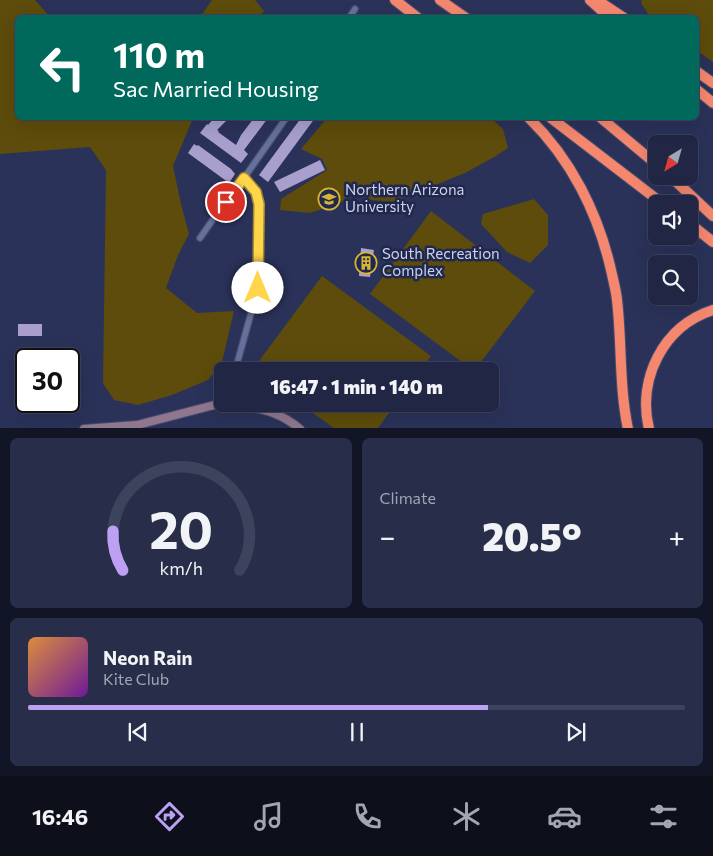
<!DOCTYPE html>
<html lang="en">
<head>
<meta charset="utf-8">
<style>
	body { margin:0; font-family:Commissioner,sans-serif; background:#282e4a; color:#f1f3f6; height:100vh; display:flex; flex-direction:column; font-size:19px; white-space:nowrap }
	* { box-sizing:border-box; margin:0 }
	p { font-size:16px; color:#a2a5b2 }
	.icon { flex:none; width:28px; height:28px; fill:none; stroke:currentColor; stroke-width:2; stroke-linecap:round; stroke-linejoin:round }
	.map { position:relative; height:428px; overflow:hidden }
	.details { display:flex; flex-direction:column; gap:10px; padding:10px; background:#121525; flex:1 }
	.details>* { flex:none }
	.hud { position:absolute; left:15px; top:15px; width:684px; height:105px; border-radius:8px; box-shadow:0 5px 20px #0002,0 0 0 1px #3d435c; background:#00695c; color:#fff; overflow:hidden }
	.needle { width:32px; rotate:217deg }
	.controls { position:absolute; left:648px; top:135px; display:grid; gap:10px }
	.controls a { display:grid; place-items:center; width:50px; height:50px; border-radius:8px; background:#202643; box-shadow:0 5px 20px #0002,0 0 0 1px #3d435c; font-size:25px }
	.speed { position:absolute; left:15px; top:348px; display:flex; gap:10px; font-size:25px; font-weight:700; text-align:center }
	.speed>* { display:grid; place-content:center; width:65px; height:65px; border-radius:50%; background:#202643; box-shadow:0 5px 20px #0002,0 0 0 1px #3d435c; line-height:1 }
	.speed .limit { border:2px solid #111; border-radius:8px; background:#fff; color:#111 }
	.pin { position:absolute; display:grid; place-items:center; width:42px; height:42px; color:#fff; margin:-21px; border:2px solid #fff; border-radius:50%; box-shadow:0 1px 5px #0007 }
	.me { position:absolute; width:55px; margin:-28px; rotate:0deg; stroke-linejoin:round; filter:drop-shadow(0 0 4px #0008) }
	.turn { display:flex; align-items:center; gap:18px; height:105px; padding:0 15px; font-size:22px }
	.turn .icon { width:65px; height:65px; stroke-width:2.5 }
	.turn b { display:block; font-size:35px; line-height:42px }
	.big { font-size:38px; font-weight:800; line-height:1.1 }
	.details .card { flex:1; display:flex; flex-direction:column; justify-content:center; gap:8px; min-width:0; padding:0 18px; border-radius:8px; background:#282e4a }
	.details .dial { align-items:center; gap:0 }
	.dial svg { height:130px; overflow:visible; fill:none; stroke:#3d435c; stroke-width:7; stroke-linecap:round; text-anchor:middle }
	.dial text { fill:#f1f3f6; stroke:none }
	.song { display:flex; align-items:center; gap:15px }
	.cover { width:60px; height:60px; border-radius:8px; background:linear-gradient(135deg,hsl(30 70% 55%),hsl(280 70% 35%)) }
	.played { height:5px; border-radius:2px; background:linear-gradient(90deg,#bca0f2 70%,#3d435c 70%) }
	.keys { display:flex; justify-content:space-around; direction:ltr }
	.heat { display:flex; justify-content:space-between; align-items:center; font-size:28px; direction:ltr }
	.details .tiles { flex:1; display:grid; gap:10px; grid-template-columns:1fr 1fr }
	.card:last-child { grid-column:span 2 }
	.trip { position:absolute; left:214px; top:362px; width:285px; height:50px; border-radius:8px; background:#202643; box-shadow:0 5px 20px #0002,0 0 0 1px #3d435c; font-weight:800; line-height:50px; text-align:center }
	.tabs { display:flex; height:80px; justify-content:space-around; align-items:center; background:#0d0f1b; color:#a2a5b2 }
	.tabs .icon { width:35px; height:35px }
	.tabs .on { color:#bca0f2 }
	.tabs b { font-size:22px; color:#f1f3f6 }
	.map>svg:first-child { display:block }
	.green { fill:#5d4c0b }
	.building { fill:#a89fcf }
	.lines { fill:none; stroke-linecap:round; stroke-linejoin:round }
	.street-casing { stroke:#484d6e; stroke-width:8 }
	.secondary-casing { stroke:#484d6e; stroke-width:10 }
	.highway-casing { stroke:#484d6e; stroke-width:12 }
	.street { stroke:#65709c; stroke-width:5.5 }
	.secondary { stroke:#90778e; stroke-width:8 }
	.highway { stroke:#f5876f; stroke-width:10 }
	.route-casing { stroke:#a68a30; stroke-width:12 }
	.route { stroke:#ffd54a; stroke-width:9 }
	.labels { text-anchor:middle; stroke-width:5; stroke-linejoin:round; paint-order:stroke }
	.poi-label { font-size:15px; fill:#cdd3ec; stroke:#21284e; text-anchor:start }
</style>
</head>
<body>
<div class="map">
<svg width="713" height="429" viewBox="0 0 713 429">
	<rect width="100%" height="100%" fill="#2a3259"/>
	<!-- green -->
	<g class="green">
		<path d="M 0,0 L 35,0 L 50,17 L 18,18 L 18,118 L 193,118 L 173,166 L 181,204 L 189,234 L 178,255 L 166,288 L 197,313 L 234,311 L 222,362 L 208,380 L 172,395 L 138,405 L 114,400 L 103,383 L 106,170 L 90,147 L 0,154 Z"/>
		<path d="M 212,0 L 255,0 L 264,11 L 259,17 L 200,17 Z"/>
		<path d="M 642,0 L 713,0 L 713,62 L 696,50 L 696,18 L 652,17 L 649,15 L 641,3 Z"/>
		<path d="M 327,118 L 491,118 L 503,129 L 508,148 L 496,156 L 465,173 L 393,202 L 371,200 L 355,187 L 342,202 L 310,213 L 280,210 L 281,199 L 327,170 L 322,159 L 301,149 Z"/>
		<path d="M 534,199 L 548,215 L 548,245 L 530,263 L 507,252 L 481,224 L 483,214 Z"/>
		<path d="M 431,211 L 535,291 L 474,371 L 370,294 Z"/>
		<path d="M 322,276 L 431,356 L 420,371 L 257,371 L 253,369 Z"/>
		<path d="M 300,404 L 396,404 L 377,429 L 334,428 Z"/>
	</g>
	<!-- building -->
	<g class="building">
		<path d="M 214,118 L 229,118 L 217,130 L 219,131 L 218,132 L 236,145 L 241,135 L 254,118 L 268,118 L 244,150 L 248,154 L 241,163 L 200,133 L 207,124 L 208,125 Z"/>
		<path d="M 301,118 L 315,118 L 268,182 L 259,175 Z"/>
		<path d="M 194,144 L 197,146 L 198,145 L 231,169 L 235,174 L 229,183 L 188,153 Z"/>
		<path d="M 320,160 L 325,170 L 280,192 L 274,182 Z"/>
		<path d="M 361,248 L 374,250 L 370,277 L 359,276 Z"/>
		<rect x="18" y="324" width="24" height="12"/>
	</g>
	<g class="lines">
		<!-- street casing -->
		<g class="street-casing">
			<g id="street">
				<path d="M 349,18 L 355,9"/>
				<path d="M 200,238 L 214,218 L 244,178"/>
				<path d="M 235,371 L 258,288 L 259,204 L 255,192 L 244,178 L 286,118"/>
			</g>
		</g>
		<!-- secondary casing -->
		<g class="secondary-casing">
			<g id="secondary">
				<path d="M 236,404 C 261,409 279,411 300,429"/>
				<path d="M 84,429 L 137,425 L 222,403"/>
			</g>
		</g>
		<!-- highway casing -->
		<g class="highway-casing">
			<g id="highway">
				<path d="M 395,0 L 418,18"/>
				<path d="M 440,0 L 466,18"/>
				<path d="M 590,0 L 610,18"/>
				<path d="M 597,0 L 624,18"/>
				<path d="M 696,71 L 713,83"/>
				<path d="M 696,89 L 713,103"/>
				<path d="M 529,118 C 571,159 598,213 611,270 C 613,279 616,290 617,300 C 622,343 619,386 628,429"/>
				<path d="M 551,118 L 663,204"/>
				<path d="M 601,118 L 656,164"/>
				<path d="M 670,176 L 713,216"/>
				<path d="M 689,223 L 713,242"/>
				<path d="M 649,429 C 637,379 663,326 713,310"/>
			</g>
		</g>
		<!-- street -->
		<use href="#street" class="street"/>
		<!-- secondary -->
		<use href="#secondary" class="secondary"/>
		<!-- highway -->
		<use href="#highway" class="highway"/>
	</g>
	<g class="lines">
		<!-- route casing -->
		<g class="route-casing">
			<path id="route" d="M 226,202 L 244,178 L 256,192 L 259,204 L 258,288"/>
		</g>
		<!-- route -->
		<use href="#route" class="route"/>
	</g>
	<!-- icons -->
	<defs>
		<g id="university-ring" transform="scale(1.125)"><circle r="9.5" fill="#21284e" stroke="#d6b534" stroke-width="1.5"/><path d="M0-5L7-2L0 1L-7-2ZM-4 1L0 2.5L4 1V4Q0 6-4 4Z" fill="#d6b534"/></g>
		<g id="building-ring" transform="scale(1.125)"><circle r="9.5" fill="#21284e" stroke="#d6b534" stroke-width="1.5"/><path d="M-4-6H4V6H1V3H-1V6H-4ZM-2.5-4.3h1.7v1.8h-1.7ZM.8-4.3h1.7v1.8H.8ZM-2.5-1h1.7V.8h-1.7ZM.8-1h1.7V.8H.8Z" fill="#d6b534"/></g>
	</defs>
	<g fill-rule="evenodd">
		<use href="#university-ring" x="329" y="199"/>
		<use href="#building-ring" x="366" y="263"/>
	</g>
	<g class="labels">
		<!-- poi labels -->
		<g class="poi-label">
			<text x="345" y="195">Northern Arizona<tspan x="345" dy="17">University</tspan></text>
			<text x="382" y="259">South Recreation<tspan x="382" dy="17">Complex</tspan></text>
		</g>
	</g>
</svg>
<div class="controls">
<a><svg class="needle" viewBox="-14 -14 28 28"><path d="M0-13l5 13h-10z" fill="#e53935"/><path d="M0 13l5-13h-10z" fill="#a2a5b2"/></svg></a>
<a><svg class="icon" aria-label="sound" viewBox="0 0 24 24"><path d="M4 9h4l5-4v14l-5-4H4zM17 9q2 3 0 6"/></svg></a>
<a><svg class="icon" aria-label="search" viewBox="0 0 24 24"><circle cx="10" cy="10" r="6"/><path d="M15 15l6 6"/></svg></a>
</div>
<div class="speed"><div class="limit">30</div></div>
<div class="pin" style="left:226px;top:202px;background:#d93025"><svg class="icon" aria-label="arrive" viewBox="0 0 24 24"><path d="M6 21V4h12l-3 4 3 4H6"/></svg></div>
<svg class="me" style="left:258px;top:288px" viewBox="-20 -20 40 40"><circle r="19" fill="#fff"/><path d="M0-13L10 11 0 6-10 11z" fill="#ffd54a"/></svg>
<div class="trip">16:47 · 1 min · 140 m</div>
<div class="hud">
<div class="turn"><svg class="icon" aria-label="left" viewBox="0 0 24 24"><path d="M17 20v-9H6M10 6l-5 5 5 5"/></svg><div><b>110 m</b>Sac Married Housing</div></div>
</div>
</div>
<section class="details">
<div class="tiles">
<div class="card dial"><svg viewBox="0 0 100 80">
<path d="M14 69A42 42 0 1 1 86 69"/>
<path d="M14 69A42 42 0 0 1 8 45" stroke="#bca0f2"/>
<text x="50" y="56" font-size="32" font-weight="700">20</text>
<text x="50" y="72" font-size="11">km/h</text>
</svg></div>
<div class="card"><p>Climate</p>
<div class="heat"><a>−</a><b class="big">20.5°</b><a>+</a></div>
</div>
<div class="card">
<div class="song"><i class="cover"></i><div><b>Neon Rain</b><p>Kite Club</p></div></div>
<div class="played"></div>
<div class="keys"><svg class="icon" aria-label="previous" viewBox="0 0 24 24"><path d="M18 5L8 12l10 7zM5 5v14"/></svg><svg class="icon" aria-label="pause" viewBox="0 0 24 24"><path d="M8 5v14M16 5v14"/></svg><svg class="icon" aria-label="next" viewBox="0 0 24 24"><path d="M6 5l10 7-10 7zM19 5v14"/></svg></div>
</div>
</div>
</section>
<nav class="tabs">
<b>16:46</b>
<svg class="icon on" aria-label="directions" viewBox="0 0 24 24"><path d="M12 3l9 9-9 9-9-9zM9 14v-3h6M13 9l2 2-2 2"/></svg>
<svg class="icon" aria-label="music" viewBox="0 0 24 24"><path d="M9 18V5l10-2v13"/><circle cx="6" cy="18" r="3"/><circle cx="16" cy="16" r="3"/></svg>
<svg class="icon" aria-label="phone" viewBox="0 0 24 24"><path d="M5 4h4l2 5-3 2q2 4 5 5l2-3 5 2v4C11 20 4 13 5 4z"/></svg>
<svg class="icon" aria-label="climate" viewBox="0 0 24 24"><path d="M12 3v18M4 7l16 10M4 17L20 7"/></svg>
<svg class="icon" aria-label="car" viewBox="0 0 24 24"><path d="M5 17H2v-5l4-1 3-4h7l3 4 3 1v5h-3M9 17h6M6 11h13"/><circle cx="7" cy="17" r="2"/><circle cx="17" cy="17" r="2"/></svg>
<svg class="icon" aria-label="filters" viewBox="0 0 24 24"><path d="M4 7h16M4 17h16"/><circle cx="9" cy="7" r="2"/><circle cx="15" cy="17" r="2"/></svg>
</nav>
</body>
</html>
